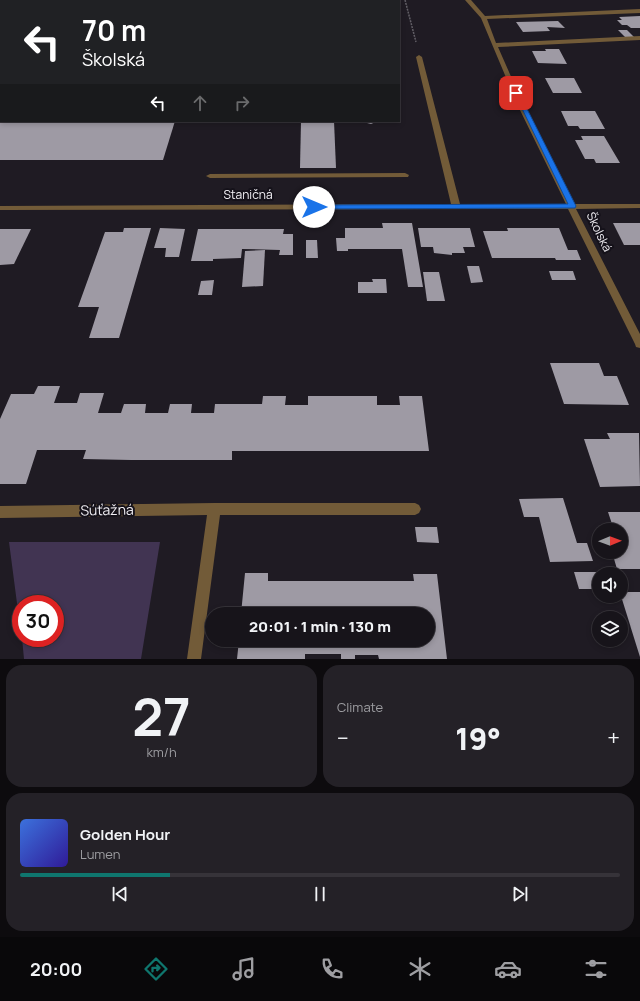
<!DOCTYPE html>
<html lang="en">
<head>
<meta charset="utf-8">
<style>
	body { margin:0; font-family:Manrope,sans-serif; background:#242127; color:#f1f3f6; height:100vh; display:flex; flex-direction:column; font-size:15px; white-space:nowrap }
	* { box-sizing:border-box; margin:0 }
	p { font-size:13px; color:#9e9ea2 }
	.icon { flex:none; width:22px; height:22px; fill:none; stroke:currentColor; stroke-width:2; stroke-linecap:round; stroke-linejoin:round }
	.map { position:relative; height:659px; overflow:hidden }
	.side { display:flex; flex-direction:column; gap:6px; padding:6px; background:#0d0b0e; flex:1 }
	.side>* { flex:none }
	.hud { position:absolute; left:0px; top:0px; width:400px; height:122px; box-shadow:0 2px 6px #0003,0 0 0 1px #363339; background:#202124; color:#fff; overflow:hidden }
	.needle { width:26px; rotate:89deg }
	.controls { position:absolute; left:592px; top:523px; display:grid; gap:8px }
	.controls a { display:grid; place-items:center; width:36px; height:36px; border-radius:50%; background:#17141a; box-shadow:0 2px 6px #0003,0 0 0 1px #363339; font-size:20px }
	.speed { position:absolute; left:12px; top:595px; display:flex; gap:8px; font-size:20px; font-weight:700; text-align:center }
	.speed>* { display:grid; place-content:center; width:52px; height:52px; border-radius:50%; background:#17141a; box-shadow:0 2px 6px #0003,0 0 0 1px #363339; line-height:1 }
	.speed .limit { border:6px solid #d22; background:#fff; color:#111 }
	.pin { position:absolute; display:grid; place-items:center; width:34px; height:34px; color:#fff; margin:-17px; border-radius:8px; box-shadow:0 2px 6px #0006 }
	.me { position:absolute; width:44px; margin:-22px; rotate:90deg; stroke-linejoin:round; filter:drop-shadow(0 0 3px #0008) }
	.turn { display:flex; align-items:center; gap:14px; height:84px; padding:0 16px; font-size:18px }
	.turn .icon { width:52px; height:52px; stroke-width:2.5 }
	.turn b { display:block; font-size:28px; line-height:34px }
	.lanes { display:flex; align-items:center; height:38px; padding:0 16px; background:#0003; justify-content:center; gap:20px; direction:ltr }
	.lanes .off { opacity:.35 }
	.big { font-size:30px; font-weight:800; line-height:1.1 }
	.side .tile { flex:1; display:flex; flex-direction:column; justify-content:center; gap:6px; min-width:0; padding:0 14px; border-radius:16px; background:#242127 }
	.side .dial { align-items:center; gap:0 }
	.dial b { font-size:52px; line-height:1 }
	.song { display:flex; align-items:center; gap:12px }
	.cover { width:48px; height:48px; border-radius:6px; background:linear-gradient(135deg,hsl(220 70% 55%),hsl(250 70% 35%)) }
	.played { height:4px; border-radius:2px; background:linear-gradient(90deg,#0f766e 25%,#363339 25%) }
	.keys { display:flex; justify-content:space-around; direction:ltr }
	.heat { display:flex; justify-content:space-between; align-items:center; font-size:22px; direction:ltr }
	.side .tiles { flex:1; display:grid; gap:6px; grid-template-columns:1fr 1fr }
	.tile:last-child { grid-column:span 2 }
	.trip { position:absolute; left:205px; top:607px; width:230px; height:40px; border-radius:20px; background:#17141a; box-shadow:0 2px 6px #0003,0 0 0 1px #363339; font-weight:800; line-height:40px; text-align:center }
	.dock { display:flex; height:64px; justify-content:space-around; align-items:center; background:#09080a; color:#9e9ea2 }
	.dock .icon { width:28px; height:28px }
	.dock .current { color:#0f766e }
	.dock b { font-size:18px; color:#f1f3f6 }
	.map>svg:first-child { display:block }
	.green { fill:#413452 }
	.building { fill:#9e9aa4 }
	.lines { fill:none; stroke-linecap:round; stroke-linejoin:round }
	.path { stroke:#625f66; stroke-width:1.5; stroke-dasharray:2 1; stroke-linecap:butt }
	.minor { fill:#725b38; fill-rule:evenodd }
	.route { fill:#1a73e8; stroke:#114b97 }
	.labels { text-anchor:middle; stroke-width:4; stroke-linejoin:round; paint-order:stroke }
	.street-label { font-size:12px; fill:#f2f0f5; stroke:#15121a }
	.near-street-label { font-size:14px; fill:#f2f0f5; stroke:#15121a }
</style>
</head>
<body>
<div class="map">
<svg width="640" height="659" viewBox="0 0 640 659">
	<rect width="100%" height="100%" fill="#1f1b23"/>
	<!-- green -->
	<path class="green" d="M 9,542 L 160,542 L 141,659 L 24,659 L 22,638 L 55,638 L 55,604 L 21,604 L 21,634 Z"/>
	<!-- building -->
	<g class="building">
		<path d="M 640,16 L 640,28 L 631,28 L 627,25 L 622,25 L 617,20 L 622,20 L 619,17 Z"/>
		<path d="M 558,21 L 565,28 L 547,27 L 550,31 L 523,32 L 516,22 Z"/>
		<path d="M 618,30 L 627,30 L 634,37 L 625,37 Z"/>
		<path d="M 545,49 L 559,49 L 567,64 L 538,63 L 532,51 L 546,51 Z"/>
		<path d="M 545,78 L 574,78 L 582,93 L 553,93 Z"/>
		<path d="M 561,111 L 595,111 L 605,129 L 580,129 L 578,126 L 568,126 Z"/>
		<path d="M 0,121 L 175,121 L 163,160 L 0,160 Z"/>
		<path d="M 301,121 L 334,121 L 336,168 L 300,168 Z"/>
		<path d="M 359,121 L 378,121 L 371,124 Z"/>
		<path d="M 581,136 L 604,136 L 620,163 L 596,163 L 594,159 L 585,159 L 575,140 L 583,140 Z"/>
		<path d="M 382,223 L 412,223 L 423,287 L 408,287 L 402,249 L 348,249 L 348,251 L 337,251 L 336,238 L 345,238 L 345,228 L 383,228 Z"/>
		<path d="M 613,223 L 640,223 L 640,245 L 624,245 Z"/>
		<path d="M 124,228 L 151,228 L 119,338 L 89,338 L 99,307 L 78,307 L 105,232 L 123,232 Z"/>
		<path d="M 160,228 L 185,229 L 179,257 L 165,257 L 166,248 L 154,248 Z"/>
		<path d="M 418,228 L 470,228 L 475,247 L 463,247 L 465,253 L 452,253 L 452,255 L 434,253 L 433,247 L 421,247 Z"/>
		<path d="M 507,228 L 559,228 L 568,250 L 577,250 L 581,260 L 556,260 L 555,258 L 492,258 L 483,231 L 508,231 Z"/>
		<path d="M 0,229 L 31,229 L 14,264 L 0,265 Z"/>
		<path d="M 198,229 L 284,229 L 283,234 L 293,234 L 293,255 L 279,255 L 280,250 L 242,249 L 241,258 L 213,259 L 213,261 L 191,261 Z"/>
		<path d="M 306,240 L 317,240 L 318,258 L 306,258 Z"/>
		<path d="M 265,250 L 263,286 L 242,287 L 245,251 Z"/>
		<path d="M 467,266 L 479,266 L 483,282 L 471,283 Z"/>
		<path d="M 549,271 L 573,271 L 576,280 L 552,280 Z"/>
		<path d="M 423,272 L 439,272 L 445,301 L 427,301 Z"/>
		<path d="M 372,279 L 386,279 L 387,293 L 358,293 L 358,282 L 373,282 Z"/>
		<path d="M 214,280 L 212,295 L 198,295 L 201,281 Z"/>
		<path d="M 550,363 L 599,363 L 604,376 L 617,376 L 629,405 L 564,404 Z"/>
		<path d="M 38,386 L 60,386 L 54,403 L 77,403 L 80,393 L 104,393 L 98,413 L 121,413 L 124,404 L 146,404 L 145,413 L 168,413 L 170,404 L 192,404 L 191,413 L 214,413 L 215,404 L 262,404 L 263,396 L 286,396 L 285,405 L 308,405 L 308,396 L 377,396 L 377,405 L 400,405 L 399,396 L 422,396 L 429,451 L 232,451 L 232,460 L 131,460 L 83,459 L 86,450 L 37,450 L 26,484 L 0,484 L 0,419 L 11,394 L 34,394 Z"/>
		<path d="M 607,433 L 639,433 L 640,486 L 600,487 L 584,439 L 610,439 Z"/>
		<path d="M 563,498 L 577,543 L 587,543 L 593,561 L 550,562 L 539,517 L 524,517 L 519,499 Z"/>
		<path d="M 608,512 L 640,512 L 640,569 L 617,569 L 612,552 L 621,552 L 621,530 L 614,530 Z"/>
		<path d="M 415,527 L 437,527 L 439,543 L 417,542 Z"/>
		<path d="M 574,572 L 596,572 L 599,589 L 579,589 Z"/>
		<path d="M 245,573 L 268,573 L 268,581 L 414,581 L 413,574 L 437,574 L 447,659 L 379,659 L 378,655 L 355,655 L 355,659 L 341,659 L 341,654 L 305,654 L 305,659 L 237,659 L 239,640 L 428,640 L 428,614 L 241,614 Z"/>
		<path d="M 621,592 L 640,592 L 640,657 L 621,596 Z"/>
	</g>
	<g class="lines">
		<!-- path -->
		<path class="path" d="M 405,0 L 416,42"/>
		<!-- minor -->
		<g class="minor">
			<path d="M 465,0 L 471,0 L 485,16 L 640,9 L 640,13 L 487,19 L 496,43 L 640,36 L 640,40 L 498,47 L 524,106 L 574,204 L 640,204 L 640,208 L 576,209 L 640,334 L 640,348 L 636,347 L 635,344 L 568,209 L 0,210 L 0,206 L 451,204 L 416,57 L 419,55 L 422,57 L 460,204 L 566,204 L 518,106 L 481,18 Z"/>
			<path d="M 405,173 L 409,175 L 408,177 L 210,178 L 206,176 L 210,174 Z"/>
			<path d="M 214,503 L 415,503 L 419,505 L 421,509 L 419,513 L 415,515 L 220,515 L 201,659 L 187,659 L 207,515 L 0,518 L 0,506 Z"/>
		</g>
	</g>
	<!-- route -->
	<path class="route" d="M 514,92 L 519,93 L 576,206 L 575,208 L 314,209 L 310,207 L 314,205 L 568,204 Z"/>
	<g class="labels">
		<!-- street labels -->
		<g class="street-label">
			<text x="248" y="199">Staničná</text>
			<text transform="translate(599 232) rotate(64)" y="4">Školská</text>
		</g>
		<!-- near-street labels -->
		<g class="near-street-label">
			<text transform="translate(107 510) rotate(-1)" y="5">Súťažná</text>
		</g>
	</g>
</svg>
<div class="controls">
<a><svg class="needle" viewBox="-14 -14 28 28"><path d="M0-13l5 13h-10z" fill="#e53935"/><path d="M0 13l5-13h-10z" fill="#9e9ea2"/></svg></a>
<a><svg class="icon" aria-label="sound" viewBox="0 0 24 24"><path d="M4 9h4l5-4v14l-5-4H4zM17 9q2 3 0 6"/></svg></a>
<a><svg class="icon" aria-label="layers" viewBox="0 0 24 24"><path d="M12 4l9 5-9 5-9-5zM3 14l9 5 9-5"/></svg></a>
</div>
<div class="speed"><div class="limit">30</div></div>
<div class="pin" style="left:516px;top:93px;background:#d93025"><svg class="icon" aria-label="arrive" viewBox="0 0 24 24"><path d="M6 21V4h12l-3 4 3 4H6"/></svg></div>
<svg class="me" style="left:314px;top:207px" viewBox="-20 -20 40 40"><circle r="19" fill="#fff"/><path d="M0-13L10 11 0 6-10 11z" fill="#1a73e8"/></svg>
<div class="trip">20:01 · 1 min · 130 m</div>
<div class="hud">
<div class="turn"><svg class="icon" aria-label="left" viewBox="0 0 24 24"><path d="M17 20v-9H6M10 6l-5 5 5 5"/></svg><div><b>70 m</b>Školská</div></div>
<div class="lanes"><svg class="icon" aria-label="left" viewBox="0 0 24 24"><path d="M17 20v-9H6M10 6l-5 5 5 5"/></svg><svg class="icon off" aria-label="ahead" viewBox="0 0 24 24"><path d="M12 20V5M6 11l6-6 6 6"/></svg><svg class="icon off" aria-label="right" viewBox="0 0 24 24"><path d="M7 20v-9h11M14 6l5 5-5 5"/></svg></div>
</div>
</div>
<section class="side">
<div class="tiles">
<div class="tile dial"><b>27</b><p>km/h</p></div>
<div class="tile"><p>Climate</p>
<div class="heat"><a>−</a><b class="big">19°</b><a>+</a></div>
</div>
<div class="tile">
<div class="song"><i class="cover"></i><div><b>Golden Hour</b><p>Lumen</p></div></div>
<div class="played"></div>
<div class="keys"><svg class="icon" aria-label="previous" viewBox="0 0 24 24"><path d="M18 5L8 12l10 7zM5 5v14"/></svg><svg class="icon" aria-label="pause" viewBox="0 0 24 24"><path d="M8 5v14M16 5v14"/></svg><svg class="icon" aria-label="next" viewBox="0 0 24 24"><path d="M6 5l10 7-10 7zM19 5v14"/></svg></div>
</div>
</div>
</section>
<nav class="dock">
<b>20:00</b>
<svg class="icon current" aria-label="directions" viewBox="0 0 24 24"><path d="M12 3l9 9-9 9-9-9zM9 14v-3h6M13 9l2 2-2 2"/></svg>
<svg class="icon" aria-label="music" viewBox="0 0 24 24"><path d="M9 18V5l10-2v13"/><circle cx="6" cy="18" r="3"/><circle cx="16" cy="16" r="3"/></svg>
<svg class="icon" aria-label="phone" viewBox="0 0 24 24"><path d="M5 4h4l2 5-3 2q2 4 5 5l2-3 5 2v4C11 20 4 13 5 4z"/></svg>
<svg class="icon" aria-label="climate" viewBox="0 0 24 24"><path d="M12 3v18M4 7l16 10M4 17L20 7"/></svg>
<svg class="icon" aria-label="car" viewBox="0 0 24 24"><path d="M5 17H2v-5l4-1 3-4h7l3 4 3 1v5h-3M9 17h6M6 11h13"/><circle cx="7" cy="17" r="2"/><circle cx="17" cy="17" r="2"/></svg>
<svg class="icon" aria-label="filters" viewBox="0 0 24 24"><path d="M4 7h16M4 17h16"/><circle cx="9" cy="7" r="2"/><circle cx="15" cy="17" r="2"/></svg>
</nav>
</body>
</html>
